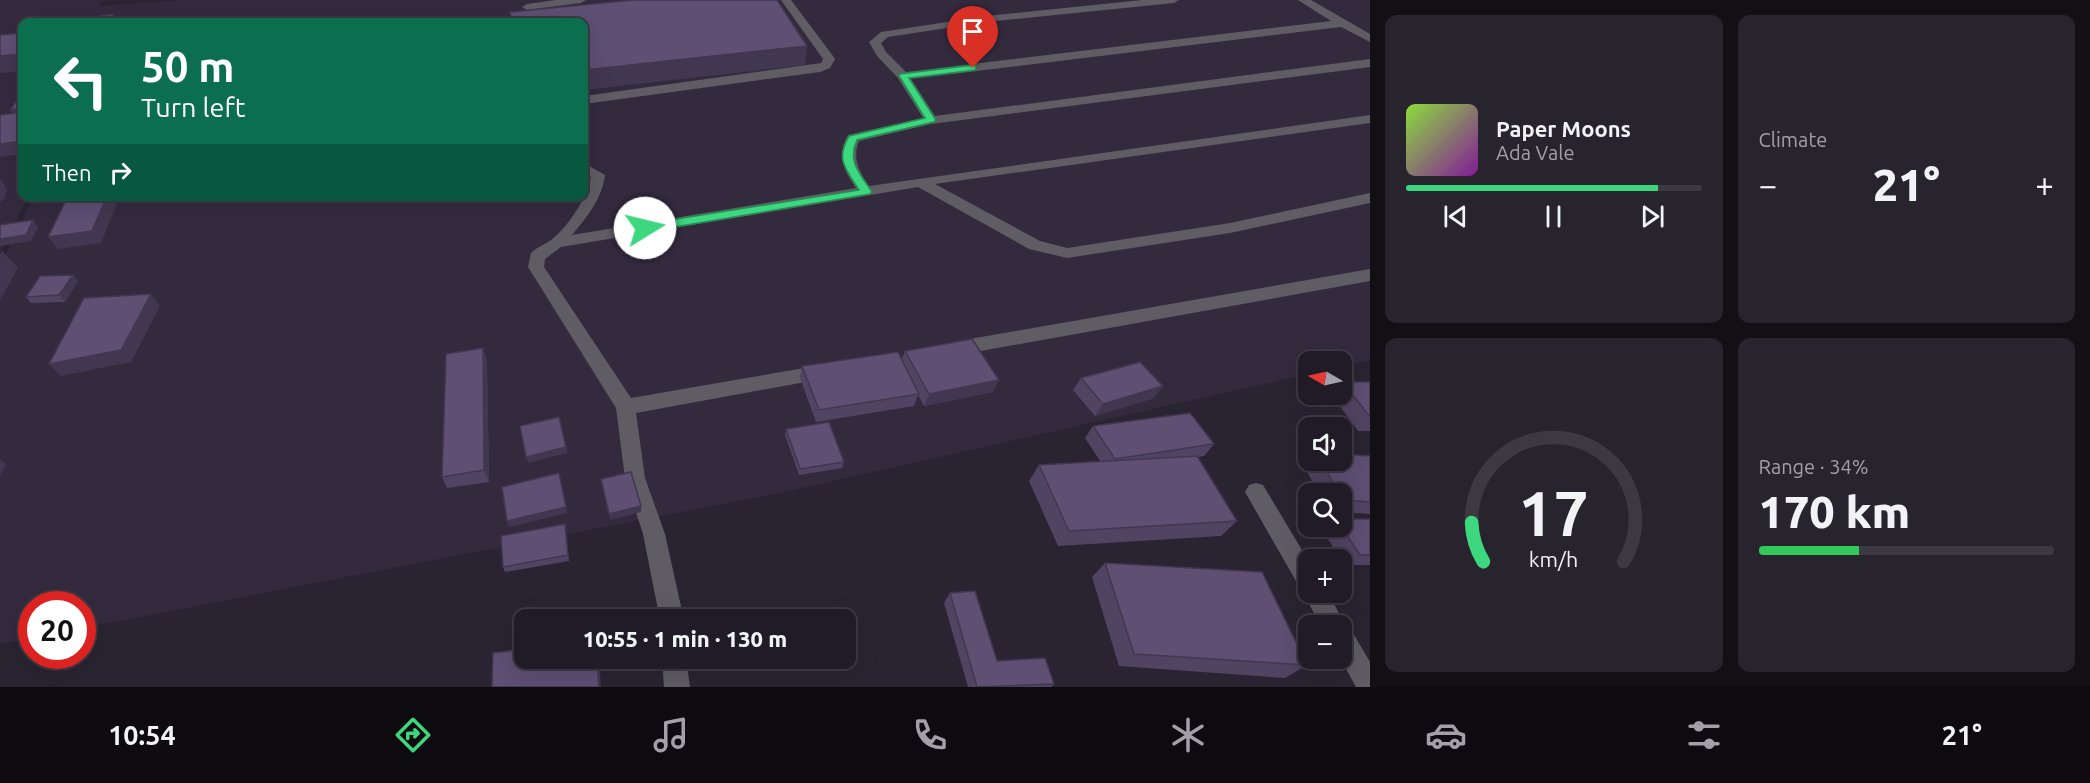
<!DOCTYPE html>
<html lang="en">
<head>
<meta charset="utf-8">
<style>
	body { margin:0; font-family:Ubuntu,sans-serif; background:#28242e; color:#f1f3f6; height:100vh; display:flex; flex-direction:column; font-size:22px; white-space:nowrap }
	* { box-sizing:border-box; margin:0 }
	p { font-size:20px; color:#a2a1a7 }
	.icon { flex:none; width:33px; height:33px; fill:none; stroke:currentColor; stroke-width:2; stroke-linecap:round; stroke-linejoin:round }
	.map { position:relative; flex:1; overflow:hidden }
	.details { display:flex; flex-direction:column; gap:15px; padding:15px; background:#120f15; width:720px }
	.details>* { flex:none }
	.hud { position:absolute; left:18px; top:18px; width:570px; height:183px; border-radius:12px; box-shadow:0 6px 24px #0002,0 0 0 2px #3d3943; background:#0b6e4f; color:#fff; overflow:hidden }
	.needle { width:39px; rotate:279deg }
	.fabs { position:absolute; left:1298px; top:351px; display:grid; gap:12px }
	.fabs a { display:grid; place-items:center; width:54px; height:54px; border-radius:12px; background:#201b26; box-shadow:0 6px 24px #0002,0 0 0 2px #3d3943; font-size:30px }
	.speed { position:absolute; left:18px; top:591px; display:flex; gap:12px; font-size:30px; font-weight:700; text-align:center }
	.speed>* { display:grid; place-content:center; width:78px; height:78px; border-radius:50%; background:#201b26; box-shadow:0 6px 24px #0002,0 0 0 2px #3d3943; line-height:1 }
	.speed .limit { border:9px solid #d22; background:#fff; color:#111 }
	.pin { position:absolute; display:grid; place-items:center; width:51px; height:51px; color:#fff; margin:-62px -26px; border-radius:50% 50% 50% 0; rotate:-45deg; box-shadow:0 0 6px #0007 }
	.pin .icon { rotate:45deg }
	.me { position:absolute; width:66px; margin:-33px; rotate:81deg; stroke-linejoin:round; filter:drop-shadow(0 0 4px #0008) }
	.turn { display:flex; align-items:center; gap:21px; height:126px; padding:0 24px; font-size:27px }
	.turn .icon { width:78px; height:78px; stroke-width:2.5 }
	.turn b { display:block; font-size:42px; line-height:51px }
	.then { display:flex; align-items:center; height:57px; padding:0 24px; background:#0003; gap:12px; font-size:22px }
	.big { font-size:45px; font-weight:800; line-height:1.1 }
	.details .widget { flex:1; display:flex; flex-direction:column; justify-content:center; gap:9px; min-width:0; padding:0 21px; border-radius:12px; background:#28242e }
	.details .dial { align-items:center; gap:0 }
	.dial svg { height:156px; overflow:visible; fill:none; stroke:#3d3943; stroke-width:7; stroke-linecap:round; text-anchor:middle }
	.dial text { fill:#f1f3f6; stroke:none }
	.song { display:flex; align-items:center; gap:18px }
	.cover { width:72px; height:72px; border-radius:9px; background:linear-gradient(135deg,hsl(90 70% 55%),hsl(290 70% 35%)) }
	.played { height:6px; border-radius:3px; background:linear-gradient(90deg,#3cd77e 85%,#3d3943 85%) }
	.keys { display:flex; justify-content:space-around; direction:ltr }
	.heat { display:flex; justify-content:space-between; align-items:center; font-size:33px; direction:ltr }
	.charge { height:9px; border-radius:4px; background:linear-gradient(90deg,#34c759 34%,#3d3943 0) }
	.details .tiles { flex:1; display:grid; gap:15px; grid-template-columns:repeat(2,1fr) }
	.trip { position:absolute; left:514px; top:609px; width:342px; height:60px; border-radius:12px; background:#201b26; box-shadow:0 6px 24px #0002,0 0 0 2px #3d3943; font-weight:800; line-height:60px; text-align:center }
	.tab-bar { display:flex; height:96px; justify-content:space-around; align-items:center; background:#0d0b0f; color:#a2a1a7 }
	.tab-bar .icon { width:42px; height:42px }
	.tab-bar .selected { color:#3cd77e }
	.tab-bar b { font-size:27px; color:#f1f3f6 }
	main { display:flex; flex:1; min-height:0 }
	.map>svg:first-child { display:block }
	.built { fill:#332a3e }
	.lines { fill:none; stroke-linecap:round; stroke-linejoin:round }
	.minor { fill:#5f5c64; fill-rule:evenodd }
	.wall { fill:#514463 }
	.shaded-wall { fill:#423750 }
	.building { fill:#5e4f73; stroke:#423750; stroke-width:1.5 }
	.route { fill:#3cd77e; stroke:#278c52; stroke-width:1.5 }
</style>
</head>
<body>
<main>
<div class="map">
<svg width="1370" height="687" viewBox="0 0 1370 687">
	<rect width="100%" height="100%" fill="#2a2432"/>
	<!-- built -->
	<path class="built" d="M 0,0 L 104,0 L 98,6 L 183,0 L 1370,0 L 1370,360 L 1341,367 L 1341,362 L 1308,362 L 1308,374 L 784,492 L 83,628 L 82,604 L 32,604 L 31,638 L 0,644 L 0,268 L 33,197 L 584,196 L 584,22 L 22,22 L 22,196 L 28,197 L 0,254 Z"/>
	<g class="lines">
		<!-- minor -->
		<g class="minor">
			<path d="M 556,0 L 586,0 L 581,3 L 527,10 L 522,7 L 527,4 Z"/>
			<path d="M 781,0 L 791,0 L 833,56 L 835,59 L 830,68 L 820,72 L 584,104 L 584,96 L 821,63 L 823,59 Z"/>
			<path d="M 1142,0 L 1179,0 L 1174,3 L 986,22 L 888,37 L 881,43 L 886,52 L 906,72 L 1331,21 L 1298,0 L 1311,0 L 1370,34 L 1370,42 L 1341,27 L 911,79 L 935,116 L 1370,59 L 1370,67 L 931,124 L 859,141 C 852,159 859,171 869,186 L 1370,115 L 1370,123 L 935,184 L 1040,241 L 1067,248 L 1230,223 L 1370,193 L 1370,203 L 1230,233 L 1067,258 L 1029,249 L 918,187 L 561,247 L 545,259 L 544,267 L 631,398 L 822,365 L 829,367 L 831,372 L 829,377 L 822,379 L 636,413 L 645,478 L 665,534 L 684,620 L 660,620 L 643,534 L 625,478 L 616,408 L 528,267 L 531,253 C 537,247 544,245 551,240 C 568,227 587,198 591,177 L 584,173 L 584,163 L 605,175 C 602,199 587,217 572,235 L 856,188 C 844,170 836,156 848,135 L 923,118 L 898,78 L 877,56 L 869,42 L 881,32 L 986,16 Z"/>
			<path d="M 264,18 L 268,19 L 268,22 L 239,22 L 245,19 Z"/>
			<path d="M 1370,269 L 1370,281 L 953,356 L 947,354 L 944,349 L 947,344 L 953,342 Z"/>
			<path d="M 1256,483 L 1263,485 L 1308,560 L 1308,592 L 1328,592 L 1346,627 L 1350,628 L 1370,662 L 1370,687 L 1356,687 L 1340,658 L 1341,626 L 1321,626 L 1307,600 L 1304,590 L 1300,588 L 1249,499 L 1245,492 L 1249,485 Z"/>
			<path d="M 662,658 L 686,658 L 690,687 L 664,687 Z"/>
		</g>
	</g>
	<!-- wall -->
	<g class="wall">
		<path d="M 73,275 L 78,281 L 65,302 L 31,303 L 26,297 Z"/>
		<path d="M 483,348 L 487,361 L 489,482 L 447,488 L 442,477 Z"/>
		<path d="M 905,351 L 993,392 L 924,406 L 918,395 L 914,406 L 816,422 L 800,378 L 802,366 L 902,359 Z"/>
		<path d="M 1081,378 L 1154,398 L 1095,416 L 1073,390 Z"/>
		<path d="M 1343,382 L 1370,382 L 1370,431 L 1358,431 L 1331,394 L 1341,394 L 1341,384 Z"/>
		<path d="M 1093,426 L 1214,444 L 1204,456 L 1198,457 L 1237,521 L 1221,536 L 1058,546 L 1029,481 L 1039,465 L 1100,461 L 1085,438 Z"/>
		<path d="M 786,429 L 844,462 L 842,468 L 799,475 L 785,435 Z"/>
		<path d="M 1370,456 L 1370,514 L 1341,512 L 1341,494 L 1319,494 L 1303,464 L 1308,459 L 1308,460 L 1341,460 Z"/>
		<path d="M 1341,519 L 1370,519 L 1370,565 L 1345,565 L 1322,530 L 1327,526 L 1341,526 Z"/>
		<path d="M 566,530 L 569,561 L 505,572 L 503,567 Z"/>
		<path d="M 1105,563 L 1307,665 L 1285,678 L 1119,666 L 1092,577 Z"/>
		<path d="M 950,593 L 997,661 L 1054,684 L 1051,687 L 968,687 L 944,603 Z"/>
	</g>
	<!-- shaded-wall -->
	<g class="shaded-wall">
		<path d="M 113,14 L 117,20 L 116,22 L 92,22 Z"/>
		<path d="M 807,46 L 805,65 L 584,90 L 584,70 Z"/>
		<path d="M 22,54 L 22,71 L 0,73 L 0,56 Z"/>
		<path d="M 22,108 L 22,121 L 19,122 L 10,110 Z"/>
		<path d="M 22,141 L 22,154 L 0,157 L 0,144 Z"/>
		<path d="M 0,179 L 4,184 L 7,190 L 5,198 L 0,202 Z"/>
		<path d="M 107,196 L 120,196 L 101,243 L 58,249 L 48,237 Z"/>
		<path d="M 33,220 L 38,227 L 31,241 L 0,246 L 0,239 Z"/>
		<path d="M 2,251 L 18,268 L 0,300 L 0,255 Z"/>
		<path d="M 73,275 L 78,281 L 65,302 L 59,295 Z"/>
		<path d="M 151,294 L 160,306 L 131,362 L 61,376 L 49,364 Z"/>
		<path d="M 483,348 L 487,361 L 489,482 L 484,470 Z"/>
		<path d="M 999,380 L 993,392 L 924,406 L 929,394 Z"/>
		<path d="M 1163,386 L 1154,398 L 1095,416 L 1103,404 Z"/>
		<path d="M 566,447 L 568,453 L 528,463 L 526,457 Z"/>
		<path d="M 0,459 L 6,464 L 0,477 Z"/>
		<path d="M 559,473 L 567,513 L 509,527 L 507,521 Z"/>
		<path d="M 641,506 L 641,512 L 610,520 L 609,514 Z"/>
		<path d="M 597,658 L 599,658 L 601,687 L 599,687 Z"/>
	</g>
	<!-- building -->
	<g class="building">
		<path d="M 633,0 L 777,0 L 807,46 L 584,70 L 584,22 L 512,22 L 510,12 Z"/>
		<path d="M 113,14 L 111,19 L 92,22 L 94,17 Z"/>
		<path d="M 22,33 L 22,54 L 0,56 L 0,35 Z"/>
		<path d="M 20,96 L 22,96 L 22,108 L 10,110 Z"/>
		<path d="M 22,112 L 22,141 L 0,144 L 0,115 Z"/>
		<path d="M 68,196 L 107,196 L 92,231 L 48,237 Z"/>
		<path d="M 33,220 L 26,235 L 0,239 L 0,225 Z"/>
		<path d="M 73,275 L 59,295 L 26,297 L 40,276 Z"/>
		<path d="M 151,294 L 121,350 L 49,364 L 84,298 Z"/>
		<path d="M 972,339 L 999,380 L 929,394 L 905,351 Z"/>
		<path d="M 483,348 L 484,470 L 442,477 L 446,354 Z"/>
		<path d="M 898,352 L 919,394 L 819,410 L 802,366 Z"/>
		<path d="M 1140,362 L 1163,386 L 1103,404 L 1081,378 Z"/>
		<path d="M 1343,382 L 1370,382 L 1370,417 Z"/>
		<path d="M 1190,413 L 1214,444 L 1115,459 L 1093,426 Z"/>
		<path d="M 559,417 L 566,447 L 526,457 L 520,426 Z"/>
		<path d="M 829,422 L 844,462 L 800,469 L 786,429 Z"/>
		<path d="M 1341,454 L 1370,456 L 1370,502 L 1343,500 L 1341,496 L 1341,494 L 1339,494 L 1321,460 L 1341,460 Z"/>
		<path d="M 1197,456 L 1237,521 L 1069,531 L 1039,465 Z"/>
		<path d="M 631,472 L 641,506 L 609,514 L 601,479 Z"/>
		<path d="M 559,473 L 566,507 L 507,521 L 502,487 Z"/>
		<path d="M 1341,519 L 1370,519 L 1370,555 L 1360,555 L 1341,526 Z"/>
		<path d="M 565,524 L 568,555 L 503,567 L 501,536 Z"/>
		<path d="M 1105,563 L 1262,572 L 1307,665 L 1134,654 Z"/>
		<path d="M 975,591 L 997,661 L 1045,658 L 1054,684 L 977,687 L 950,593 Z"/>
		<path d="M 525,649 L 525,658 L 597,658 L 599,687 L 492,687 L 493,653 Z"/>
	</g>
	<!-- route -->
	<path class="route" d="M 973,65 L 976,66 L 976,70 L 909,78 L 936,120 L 934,122 L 857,140 C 847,161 860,174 872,192 L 870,194 L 645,232 L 639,228 L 645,224 L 859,190 C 846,169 835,160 849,136 L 925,118 L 899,76 L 900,74 Z"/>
</svg>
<div class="fabs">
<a><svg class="needle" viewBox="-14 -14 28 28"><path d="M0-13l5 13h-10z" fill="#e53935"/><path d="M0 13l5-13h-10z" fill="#a2a1a7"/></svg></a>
<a><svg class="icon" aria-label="sound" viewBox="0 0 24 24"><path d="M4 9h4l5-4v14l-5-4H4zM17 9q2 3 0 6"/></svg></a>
<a><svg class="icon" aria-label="search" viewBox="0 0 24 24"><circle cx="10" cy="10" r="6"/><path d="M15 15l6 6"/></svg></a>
<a>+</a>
<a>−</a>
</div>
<div class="speed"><div class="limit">20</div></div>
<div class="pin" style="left:973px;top:68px;background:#d93025"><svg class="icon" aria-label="arrive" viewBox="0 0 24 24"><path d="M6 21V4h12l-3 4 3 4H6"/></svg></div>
<svg class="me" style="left:645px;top:228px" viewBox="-20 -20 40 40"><circle r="19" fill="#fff"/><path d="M0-13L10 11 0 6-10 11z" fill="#3cd77e"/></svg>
<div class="trip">10:55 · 1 min · 130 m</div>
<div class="hud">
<div class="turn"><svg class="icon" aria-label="left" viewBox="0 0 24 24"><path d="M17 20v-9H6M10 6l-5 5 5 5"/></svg><div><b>50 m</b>Turn left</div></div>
<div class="then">Then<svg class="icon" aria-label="right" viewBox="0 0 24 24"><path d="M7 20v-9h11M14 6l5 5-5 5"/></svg></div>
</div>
</div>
<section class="details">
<div class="tiles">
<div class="widget">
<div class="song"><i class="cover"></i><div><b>Paper Moons</b><p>Ada Vale</p></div></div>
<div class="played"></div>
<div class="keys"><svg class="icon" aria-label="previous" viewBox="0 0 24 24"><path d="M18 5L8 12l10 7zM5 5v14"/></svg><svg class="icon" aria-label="pause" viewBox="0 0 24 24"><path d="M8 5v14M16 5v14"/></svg><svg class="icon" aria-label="next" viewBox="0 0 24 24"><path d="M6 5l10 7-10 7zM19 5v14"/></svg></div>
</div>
<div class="widget"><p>Climate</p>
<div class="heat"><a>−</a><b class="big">21°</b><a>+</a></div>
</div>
<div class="widget dial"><svg viewBox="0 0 100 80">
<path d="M14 69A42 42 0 1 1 86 69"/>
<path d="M14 69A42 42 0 0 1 8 49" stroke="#3cd77e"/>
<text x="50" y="56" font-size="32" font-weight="700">17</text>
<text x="50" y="72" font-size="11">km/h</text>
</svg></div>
<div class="widget"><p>Range · 34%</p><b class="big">170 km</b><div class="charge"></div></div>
</div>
</section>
</main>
<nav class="tab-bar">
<b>10:54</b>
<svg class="icon selected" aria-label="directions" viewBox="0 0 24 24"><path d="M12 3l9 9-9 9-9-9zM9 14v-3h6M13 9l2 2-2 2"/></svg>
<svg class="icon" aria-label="music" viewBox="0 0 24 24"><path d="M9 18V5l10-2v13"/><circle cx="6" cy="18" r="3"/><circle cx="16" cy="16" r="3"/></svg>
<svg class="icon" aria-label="phone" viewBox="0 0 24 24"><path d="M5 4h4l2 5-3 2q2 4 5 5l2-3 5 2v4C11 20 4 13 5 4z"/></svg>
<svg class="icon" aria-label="climate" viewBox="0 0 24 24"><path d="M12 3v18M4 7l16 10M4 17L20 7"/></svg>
<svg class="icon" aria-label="car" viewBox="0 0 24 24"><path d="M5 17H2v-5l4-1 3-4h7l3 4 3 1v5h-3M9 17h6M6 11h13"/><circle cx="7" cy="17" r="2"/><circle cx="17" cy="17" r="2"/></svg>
<svg class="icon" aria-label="filters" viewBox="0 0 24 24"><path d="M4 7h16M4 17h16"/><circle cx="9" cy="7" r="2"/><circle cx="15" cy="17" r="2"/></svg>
<b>21°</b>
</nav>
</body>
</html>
